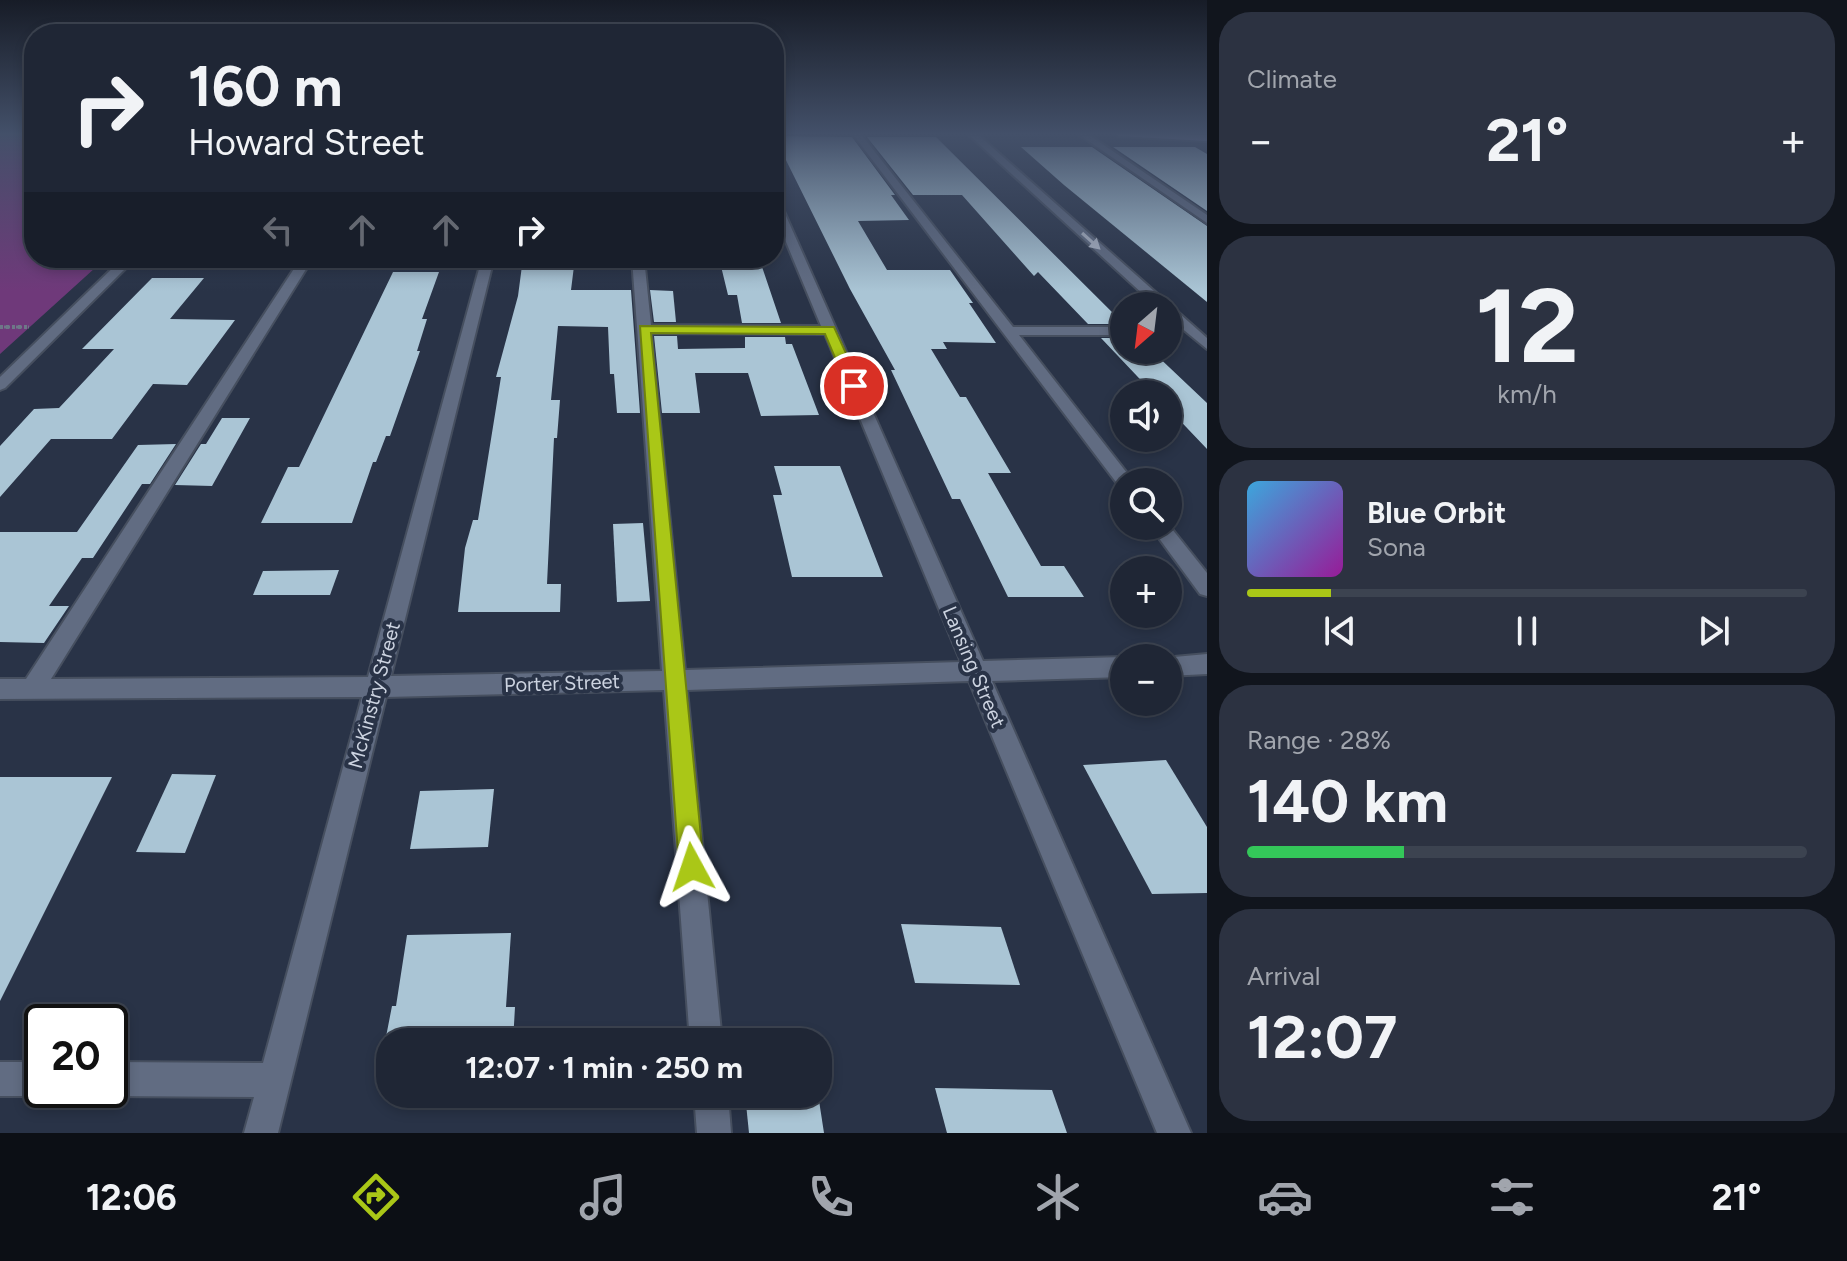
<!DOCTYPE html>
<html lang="en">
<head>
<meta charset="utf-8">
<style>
	body { margin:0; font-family:Figtree,sans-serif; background:#2c3241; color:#f1f3f6; height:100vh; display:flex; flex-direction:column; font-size:30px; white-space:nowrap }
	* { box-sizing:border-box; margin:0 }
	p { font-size:26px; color:#a1a5ad }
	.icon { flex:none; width:44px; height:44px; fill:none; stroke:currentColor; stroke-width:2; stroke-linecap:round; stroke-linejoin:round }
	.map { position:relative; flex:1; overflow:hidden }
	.sheet { display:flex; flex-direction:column; gap:12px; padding:12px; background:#11151d; width:640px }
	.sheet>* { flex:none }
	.top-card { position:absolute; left:24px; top:24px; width:760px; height:244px; border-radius:32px; box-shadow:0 4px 12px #0003,0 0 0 2px #3c4350; background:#1f2635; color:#f1f3f6; overflow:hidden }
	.needle { width:52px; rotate:208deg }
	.buttons { position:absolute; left:1110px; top:292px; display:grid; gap:16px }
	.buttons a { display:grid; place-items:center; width:72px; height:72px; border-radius:50%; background:#1f2635; box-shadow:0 4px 12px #0003,0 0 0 2px #3c4350; font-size:40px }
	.speed { position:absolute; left:24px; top:1004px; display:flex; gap:16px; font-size:40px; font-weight:700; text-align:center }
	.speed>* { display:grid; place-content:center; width:104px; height:104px; border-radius:50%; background:#1f2635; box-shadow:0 4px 12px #0003,0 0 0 2px #3c4350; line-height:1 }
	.speed .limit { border:4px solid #111; border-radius:12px; background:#fff; color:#111 }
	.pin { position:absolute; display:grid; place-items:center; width:68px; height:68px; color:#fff; margin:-34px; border:4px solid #fff; border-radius:50%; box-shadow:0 2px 8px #0007 }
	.me { position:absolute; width:88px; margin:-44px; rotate:355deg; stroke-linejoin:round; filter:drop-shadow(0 0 6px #0008) }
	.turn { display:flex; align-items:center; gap:28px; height:168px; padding:0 32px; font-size:36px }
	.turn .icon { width:104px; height:104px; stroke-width:2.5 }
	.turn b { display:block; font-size:56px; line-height:68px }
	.lanes { display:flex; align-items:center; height:76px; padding:0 32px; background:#0003; justify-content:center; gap:40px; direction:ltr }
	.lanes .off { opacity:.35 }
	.big { font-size:60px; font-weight:700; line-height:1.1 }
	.sheet .widget { flex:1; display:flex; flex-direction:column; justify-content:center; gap:12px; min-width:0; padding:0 28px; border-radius:32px; background:#2c3241 }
	.sheet .dial { align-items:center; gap:0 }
	.dial b { font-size:104px; line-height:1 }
	.song { display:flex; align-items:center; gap:24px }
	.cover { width:96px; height:96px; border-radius:12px; background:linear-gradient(135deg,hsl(200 70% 55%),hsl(300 70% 35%)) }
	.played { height:8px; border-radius:4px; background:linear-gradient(90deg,#aac717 15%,#3c4350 15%) }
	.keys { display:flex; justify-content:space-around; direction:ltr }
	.heat { display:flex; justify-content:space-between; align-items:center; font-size:44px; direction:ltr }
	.charge { height:12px; border-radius:6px; background:linear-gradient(90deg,#34c759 28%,#3c4350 0) }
	.trip { position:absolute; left:376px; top:1028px; width:456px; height:80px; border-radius:32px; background:#1f2635; box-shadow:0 4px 12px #0003,0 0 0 2px #3c4350; font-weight:700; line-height:80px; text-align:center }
	.menu { display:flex; height:128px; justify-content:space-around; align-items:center; background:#0c0f15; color:#a1a5ad }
	.menu .icon { width:56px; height:56px }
	.menu .selected { color:#aac717 }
	.menu b { font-size:36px; color:#f1f3f6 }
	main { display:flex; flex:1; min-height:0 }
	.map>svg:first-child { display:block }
	.green { fill:#6f397a }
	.building { fill:#aac5d5 }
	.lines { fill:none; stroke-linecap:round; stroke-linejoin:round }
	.minor-casing { stroke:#464f5f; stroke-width:4 }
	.major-casing { stroke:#464f5f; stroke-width:4 }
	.path-far1 { stroke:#6e7788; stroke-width:3; stroke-dasharray:2 2; stroke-linecap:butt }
	.path { stroke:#6e7788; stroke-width:4; stroke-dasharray:3 3; stroke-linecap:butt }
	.minor { fill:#616c82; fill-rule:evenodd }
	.major { fill:#9692c9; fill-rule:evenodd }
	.oneway { fill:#b1b9c8 }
	.route { fill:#aac717; stroke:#6e810f; stroke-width:2 }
	.labels { text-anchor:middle; stroke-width:8; stroke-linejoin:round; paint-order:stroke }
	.street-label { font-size:20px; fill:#ccd3e0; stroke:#293347 }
</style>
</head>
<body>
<main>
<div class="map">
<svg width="1207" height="1133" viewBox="0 0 1207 1133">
	<rect width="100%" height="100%" fill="#293347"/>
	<!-- green -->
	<path class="green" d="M 0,133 L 34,133 L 34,258 L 106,258 L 0,354 Z"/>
	<!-- building -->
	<g class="building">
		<path d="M 774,136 L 852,137 L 895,195 L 891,195 L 909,220 L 858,221 L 887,270 L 950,270 L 973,303 L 969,303 L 996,343 L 943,342 L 947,349 L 931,349 L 960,397 L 966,397 L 1011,473 L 988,473 L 1041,566 L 1064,566 L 1084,597 L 1008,597 L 960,499 L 952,499 L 891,370 L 895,370 L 850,289 Z"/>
		<path d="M 867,137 L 936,137 L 1124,324 L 1088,324 L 1038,272 L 1034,276 L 962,195 L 913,195 Z"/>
		<path d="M 1021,147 L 1092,147 L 1207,226 L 1207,302 L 1064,185 Z"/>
		<path d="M 1113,147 L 1195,147 L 1207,154 L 1207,211 Z"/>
		<path d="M 523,258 L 575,258 L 571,290 L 631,290 L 640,413 L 617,413 L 614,374 L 610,374 L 608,327 L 558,326 L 551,400 L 560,400 L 557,438 L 554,438 L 547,584 L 561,584 L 560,612 L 458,612 L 465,548 L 473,520 L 478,520 L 501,377 L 496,377 L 518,296 Z"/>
		<path d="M 719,258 L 759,258 L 781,323 L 742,323 L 737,295 L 728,295 Z"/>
		<path d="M 393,272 L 439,272 L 422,319 L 427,319 L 417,351 L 420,351 L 390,436 L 386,436 L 376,462 L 373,462 L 352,523 L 261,523 L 288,467 L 299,467 Z"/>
		<path d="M 152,278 L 204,278 L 170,319 L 235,320 L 187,385 L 153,384 L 112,439 L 51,439 L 0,497 L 0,446 L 34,409 L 59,408 L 114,349 L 82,349 Z"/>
		<path d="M 650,290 L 673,291 L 676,322 L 654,322 Z"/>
		<path d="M 654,336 L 677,336 L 678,349 L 745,348 L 745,337 L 785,337 L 786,344 L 792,344 L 819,415 L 761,416 L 748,373 L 695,373 L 700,413 L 662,413 Z"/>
		<path d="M 1101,338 L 1124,338 L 1124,350 L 1151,350 L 1207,403 L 1207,449 L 1168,408 L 1168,394 L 1154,394 Z"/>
		<path d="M 222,418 L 250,418 L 212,486 L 175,485 L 201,444 L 206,444 Z"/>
		<path d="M 176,444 L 150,484 L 142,484 L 93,558 L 82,558 L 49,606 L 69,606 L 44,643 L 0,642 L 0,532 L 77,532 L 138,445 Z"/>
		<path d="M 774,466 L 840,466 L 883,577 L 792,577 L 773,495 L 782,495 Z"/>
		<path d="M 643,523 L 650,601 L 617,602 L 613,524 Z"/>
		<path d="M 339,570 L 330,595 L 253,595 L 263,571 Z"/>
		<path d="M 1166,760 L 1207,827 L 1207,893 L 1152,894 L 1083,765 Z"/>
		<path d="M 172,774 L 216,775 L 185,853 L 136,852 Z"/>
		<path d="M 0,777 L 112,777 L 0,1001 Z"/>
		<path d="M 494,789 L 488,847 L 410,849 L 420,791 Z"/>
		<path d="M 901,924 L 1001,927 L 1020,985 L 915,983 Z"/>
		<path d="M 511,933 L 506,1007 L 515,1007 L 513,1042 L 385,1042 L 392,1006 L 396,1006 L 407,935 Z"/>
		<path d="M 935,1088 L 1052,1090 L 1067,1133 L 947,1133 Z"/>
		<path d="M 745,1094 L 818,1094 L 824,1133 L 749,1133 Z"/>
	</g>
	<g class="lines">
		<!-- minor casing -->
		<g class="minor-casing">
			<g id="minor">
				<path d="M 852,133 L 860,133 L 1013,327 L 1124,327 L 1124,335 L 1019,335 L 1134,482 L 1124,482 L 1124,488 L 1119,486 Z"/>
				<path d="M 967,133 L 976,133 L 1207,338 L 1207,349 L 1168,317 L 1168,306 L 1156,306 Z"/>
				<path d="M 1077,133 L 1086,133 L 1207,215 L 1207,223 Z"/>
				<path d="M 774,197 L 779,200 L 983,661 L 1124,657 L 1126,658 L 1124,677 L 992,681 L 1191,1133 L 1157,1133 L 969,681 L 687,690 L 722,1042 L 690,1042 L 664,690 L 386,697 L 278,1133 L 244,1133 L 254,1097 L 110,1096 L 98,1091 L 110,1090 L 110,1062 L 263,1063 L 362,697 L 0,699 L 0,679 L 26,679 L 301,258 L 313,258 L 51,679 L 368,677 L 482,258 L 494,258 L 391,676 L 662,671 L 632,258 L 644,258 L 651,325 L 821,326 L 774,213 ZM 651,333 L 825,334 L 961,662 L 685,670 Z"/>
				<path d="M 123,258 L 136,258 L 5,388 L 0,390 L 0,377 Z"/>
				<path d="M 1168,524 L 1207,573 L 1207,596 L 1200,594 L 1150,526 Z"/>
				<path d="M 1207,654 L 1207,674 L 1168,676 L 1168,658 L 1163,658 Z"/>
				<path d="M 0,1062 L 42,1062 L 42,1090 L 54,1091 L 42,1096 L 0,1096 Z"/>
				<path d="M 694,1094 L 728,1094 L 731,1133 L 697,1133 Z"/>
			</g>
		</g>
		<!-- major casing -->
		<g class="major-casing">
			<path id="major" d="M 1114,133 L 1207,135 L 1207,141 L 1118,136 Z"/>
		</g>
		<!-- path-far1 -->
		<path class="path-far1" d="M 0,327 L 29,327"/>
		<!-- path -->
		<path class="path" d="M 0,327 L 29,327"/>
		<!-- minor -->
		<use href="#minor" class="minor"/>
		<!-- major -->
		<use href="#major" class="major"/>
	</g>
	<!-- one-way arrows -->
	<defs><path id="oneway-solid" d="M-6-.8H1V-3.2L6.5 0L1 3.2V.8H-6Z" transform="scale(2)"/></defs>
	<use class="oneway" href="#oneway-solid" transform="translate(1091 241) rotate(42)"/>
	<!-- sky -->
	<linearGradient id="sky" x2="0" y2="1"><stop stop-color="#171c27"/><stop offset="0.46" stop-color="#435069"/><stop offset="1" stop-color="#435069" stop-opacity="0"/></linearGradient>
	<rect width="1207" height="291" fill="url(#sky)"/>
	<!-- route -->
	<path class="route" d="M 640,326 L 834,327 L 861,386 L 854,390 L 847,386 L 825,334 L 651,333 L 704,867 L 701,876 L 692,880 L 683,876 L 679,867 Z"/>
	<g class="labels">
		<!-- street labels -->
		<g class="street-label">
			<text transform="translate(974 667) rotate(67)" y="7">Lansing Street</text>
			<text transform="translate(562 683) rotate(-2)" y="7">Porter Street</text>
			<text transform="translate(374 695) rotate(-75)" y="7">McKinstry Street</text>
		</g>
	</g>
</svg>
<div class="buttons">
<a><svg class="needle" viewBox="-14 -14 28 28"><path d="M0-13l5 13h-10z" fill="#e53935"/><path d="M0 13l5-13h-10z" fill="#a1a5ad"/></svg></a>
<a><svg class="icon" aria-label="sound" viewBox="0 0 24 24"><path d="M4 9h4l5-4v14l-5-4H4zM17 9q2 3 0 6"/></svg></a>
<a><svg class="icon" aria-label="search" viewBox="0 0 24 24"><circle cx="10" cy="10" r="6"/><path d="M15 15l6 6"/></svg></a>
<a>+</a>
<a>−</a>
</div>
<div class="speed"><div class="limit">20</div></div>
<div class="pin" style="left:854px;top:386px;background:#d93025"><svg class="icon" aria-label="arrive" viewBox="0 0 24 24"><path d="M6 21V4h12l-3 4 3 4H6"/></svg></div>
<svg class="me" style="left:692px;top:867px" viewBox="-20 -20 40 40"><path d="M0-17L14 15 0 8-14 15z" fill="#aac717" stroke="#fff" stroke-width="4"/></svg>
<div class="trip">12:07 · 1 min · 250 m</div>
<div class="top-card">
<div class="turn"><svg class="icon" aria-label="right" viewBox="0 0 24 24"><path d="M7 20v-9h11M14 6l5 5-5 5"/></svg><div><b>160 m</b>Howard Street</div></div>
<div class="lanes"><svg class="icon off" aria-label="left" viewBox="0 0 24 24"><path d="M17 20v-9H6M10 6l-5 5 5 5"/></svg><svg class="icon off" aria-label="ahead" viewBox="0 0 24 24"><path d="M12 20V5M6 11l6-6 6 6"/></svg><svg class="icon off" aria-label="ahead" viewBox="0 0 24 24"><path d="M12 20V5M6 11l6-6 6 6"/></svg><svg class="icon" aria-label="right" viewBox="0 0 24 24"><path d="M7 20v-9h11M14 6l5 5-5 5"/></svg></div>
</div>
</div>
<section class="sheet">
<div class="widget"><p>Climate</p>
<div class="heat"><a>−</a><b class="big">21°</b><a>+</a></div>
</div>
<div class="widget dial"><b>12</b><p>km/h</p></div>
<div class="widget">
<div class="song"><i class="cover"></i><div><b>Blue Orbit</b><p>Sona</p></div></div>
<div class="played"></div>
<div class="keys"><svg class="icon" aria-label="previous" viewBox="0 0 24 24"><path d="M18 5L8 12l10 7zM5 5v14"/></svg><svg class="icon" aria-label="pause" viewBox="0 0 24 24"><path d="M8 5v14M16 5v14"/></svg><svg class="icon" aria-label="next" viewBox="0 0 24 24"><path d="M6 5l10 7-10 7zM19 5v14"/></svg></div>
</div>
<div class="widget"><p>Range · 28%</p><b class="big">140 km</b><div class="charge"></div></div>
<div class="widget"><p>Arrival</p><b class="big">12:07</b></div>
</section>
</main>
<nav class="menu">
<b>12:06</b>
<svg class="icon selected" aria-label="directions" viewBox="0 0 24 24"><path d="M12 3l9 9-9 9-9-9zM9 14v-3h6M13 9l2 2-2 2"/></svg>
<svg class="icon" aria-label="music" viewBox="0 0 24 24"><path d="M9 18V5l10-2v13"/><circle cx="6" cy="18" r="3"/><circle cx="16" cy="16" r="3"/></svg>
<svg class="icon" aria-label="phone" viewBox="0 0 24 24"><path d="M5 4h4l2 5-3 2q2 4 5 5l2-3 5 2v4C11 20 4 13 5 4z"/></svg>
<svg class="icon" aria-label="climate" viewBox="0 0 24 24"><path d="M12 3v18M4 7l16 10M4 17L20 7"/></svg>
<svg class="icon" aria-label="car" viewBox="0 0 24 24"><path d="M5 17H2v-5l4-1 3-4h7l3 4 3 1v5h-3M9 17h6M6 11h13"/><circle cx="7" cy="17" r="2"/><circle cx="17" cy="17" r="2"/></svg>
<svg class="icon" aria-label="filters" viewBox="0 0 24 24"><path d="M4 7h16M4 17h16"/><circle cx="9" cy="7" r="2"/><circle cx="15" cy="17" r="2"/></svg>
<b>21°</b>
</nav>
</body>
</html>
